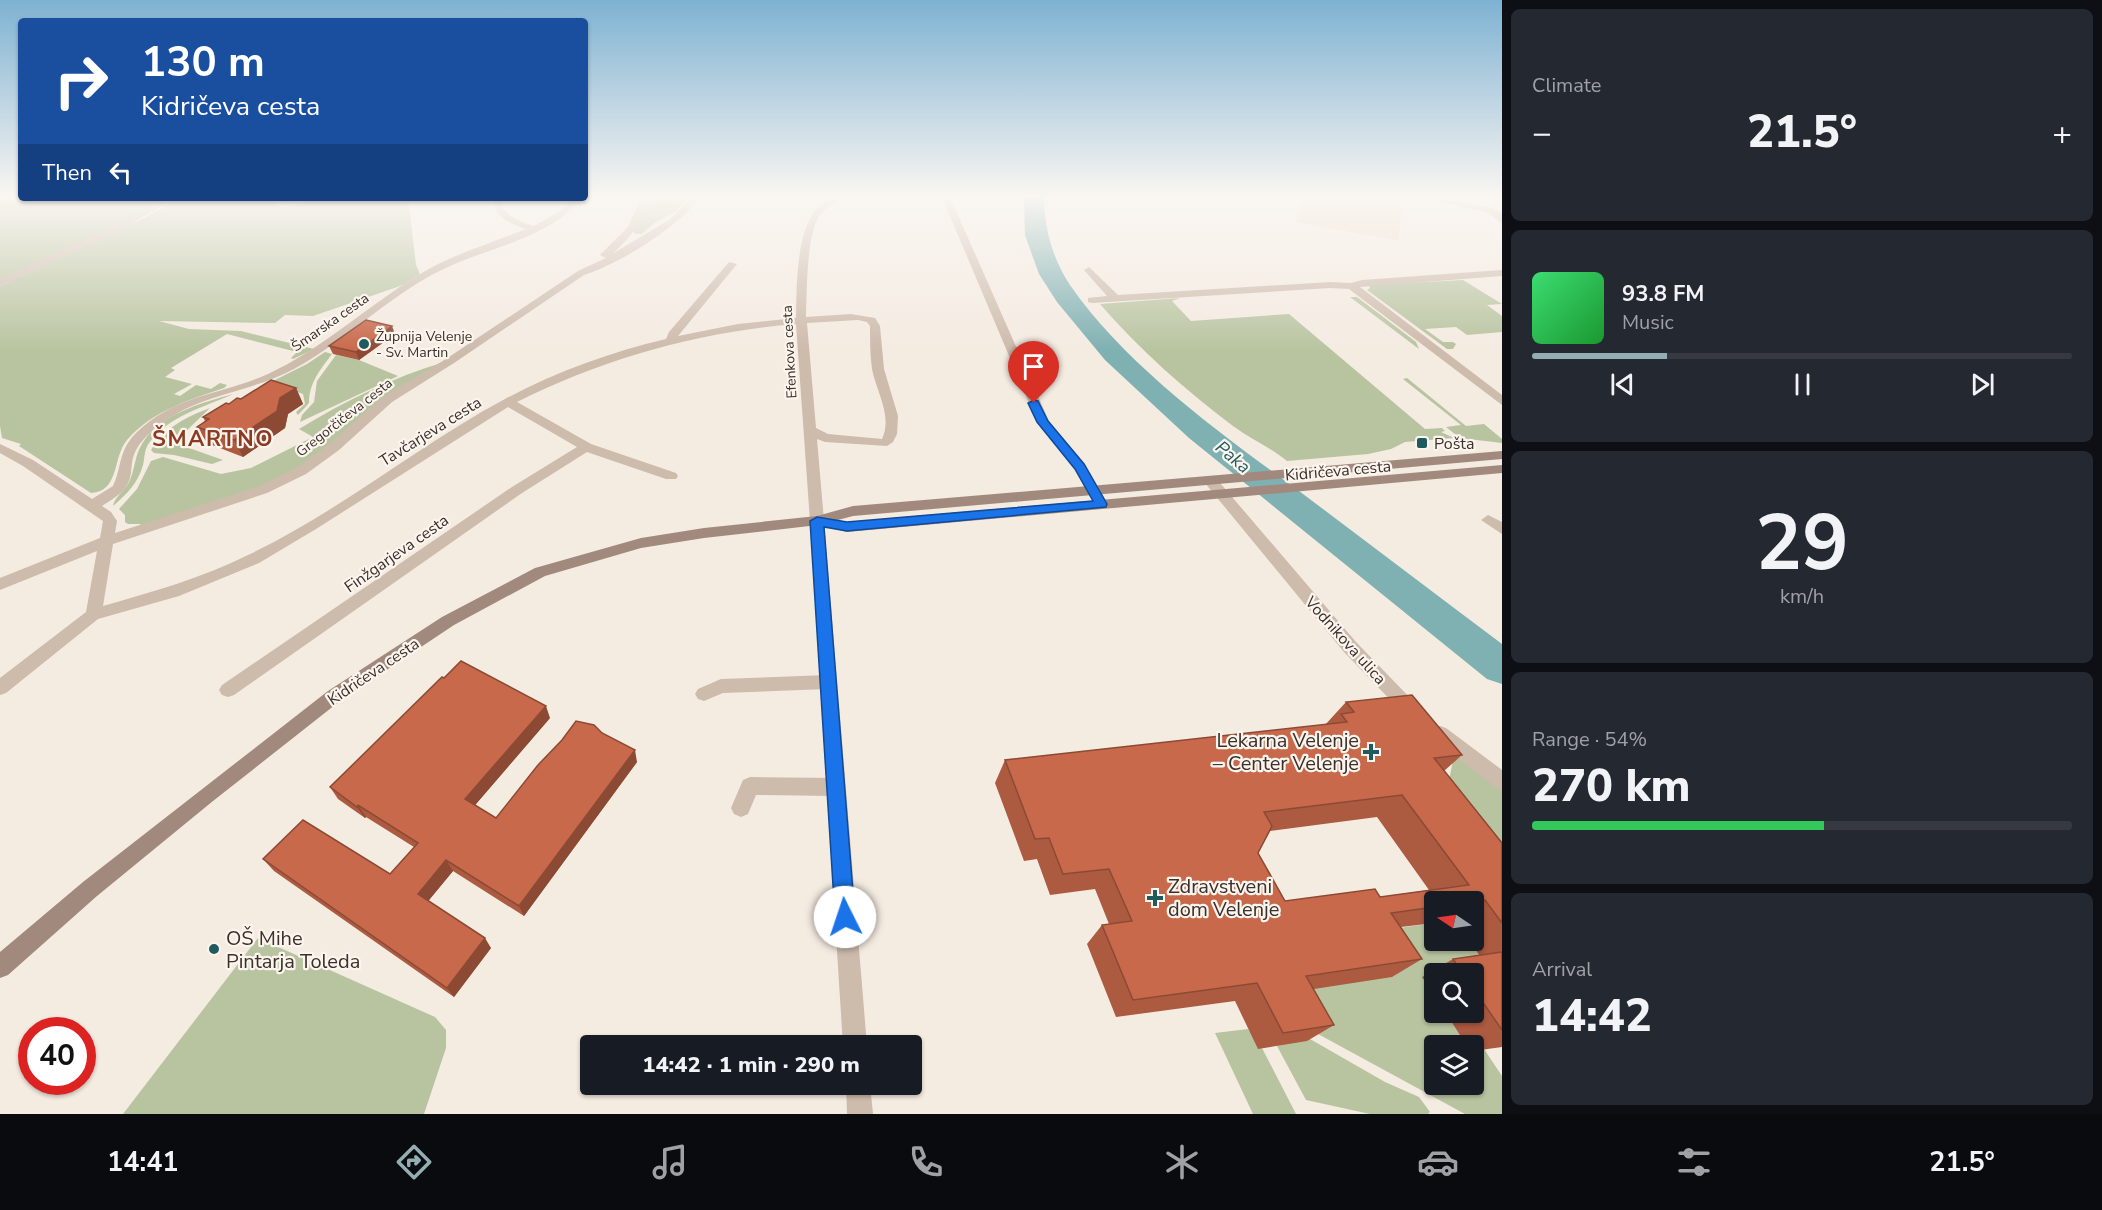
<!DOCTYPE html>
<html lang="en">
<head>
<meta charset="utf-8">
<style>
	body { margin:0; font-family:"Nunito Sans",sans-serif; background:#242831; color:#f1f3f6; height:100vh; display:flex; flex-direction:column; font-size:22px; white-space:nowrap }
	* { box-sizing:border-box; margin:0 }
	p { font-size:20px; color:#9ea1a6 }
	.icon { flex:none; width:33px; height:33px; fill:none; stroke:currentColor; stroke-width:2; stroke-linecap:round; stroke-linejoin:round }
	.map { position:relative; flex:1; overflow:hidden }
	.panel { display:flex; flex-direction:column; gap:9px; padding:9px; background:#0d0f14; width:600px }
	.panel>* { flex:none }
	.banner { position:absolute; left:18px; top:18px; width:570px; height:183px; border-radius:6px; box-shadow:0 2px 4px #0004; background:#1a4fa0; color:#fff; overflow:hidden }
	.needle { width:39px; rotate:283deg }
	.controls { position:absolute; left:1424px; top:891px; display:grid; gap:12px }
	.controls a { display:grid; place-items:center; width:60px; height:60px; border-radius:6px; background:#171b24; box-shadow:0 2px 4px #0004; font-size:30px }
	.speed { position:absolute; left:18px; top:1017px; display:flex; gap:12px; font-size:30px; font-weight:700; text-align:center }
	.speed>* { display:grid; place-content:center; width:78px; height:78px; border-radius:50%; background:#171b24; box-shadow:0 2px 4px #0004; line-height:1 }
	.speed .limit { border:9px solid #d22; background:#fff; color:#111 }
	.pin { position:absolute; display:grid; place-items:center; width:51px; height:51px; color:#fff; margin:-62px -26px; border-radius:50% 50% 50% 0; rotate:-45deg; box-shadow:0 0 6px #0007 }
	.pin .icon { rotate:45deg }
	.me { position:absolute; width:66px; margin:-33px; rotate:356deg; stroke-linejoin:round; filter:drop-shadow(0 0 4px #0008) }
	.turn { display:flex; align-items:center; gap:21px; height:126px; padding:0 24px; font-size:27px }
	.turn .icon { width:78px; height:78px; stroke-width:2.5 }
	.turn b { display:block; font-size:42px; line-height:51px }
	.then { display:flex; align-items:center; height:57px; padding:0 24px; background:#0003; gap:12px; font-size:22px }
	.big { font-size:45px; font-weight:800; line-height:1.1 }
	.panel .widget { flex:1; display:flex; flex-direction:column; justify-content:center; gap:9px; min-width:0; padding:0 21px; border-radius:9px; background:#242831 }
	.panel .dial { align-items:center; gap:0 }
	.dial b { font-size:78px; line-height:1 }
	.song { display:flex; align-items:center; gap:18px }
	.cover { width:72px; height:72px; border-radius:9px; background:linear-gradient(135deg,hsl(140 70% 55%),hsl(130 70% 35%)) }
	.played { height:6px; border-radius:3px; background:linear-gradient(90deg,#92aeb2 25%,#363941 25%) }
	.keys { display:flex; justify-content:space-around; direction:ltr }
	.heat { display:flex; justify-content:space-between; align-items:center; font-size:33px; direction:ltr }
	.charge { height:9px; border-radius:4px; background:linear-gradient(90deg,#34c759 54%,#363941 0) }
	.trip { position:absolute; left:580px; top:1035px; width:342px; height:60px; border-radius:6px; background:#171b24; box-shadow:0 2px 4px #0004; font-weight:800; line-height:60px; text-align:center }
	.dock { display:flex; height:96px; justify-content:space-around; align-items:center; background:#090b0e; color:#9ea1a6 }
	.dock .icon { width:42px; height:42px }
	.dock .active { color:#92aeb2 }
	.dock b { font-size:27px; color:#f1f3f6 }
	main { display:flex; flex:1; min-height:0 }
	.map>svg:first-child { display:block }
	.green { fill:#b8c4a0 }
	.plaza { fill:#ecdcc8 }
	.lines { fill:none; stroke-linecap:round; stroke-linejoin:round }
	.river { fill:#7fb0b2; fill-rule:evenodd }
	.minor { fill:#cdbbac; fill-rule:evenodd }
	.tertiary { fill:#cdbbac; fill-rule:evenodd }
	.secondary { fill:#a18a7d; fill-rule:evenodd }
	.wall { fill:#ac5a40; fill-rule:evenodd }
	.shaded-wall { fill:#8c4a34 }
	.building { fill:#c8694b; stroke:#8c4a34; stroke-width:1.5; fill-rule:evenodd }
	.route { fill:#1a73e8; stroke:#114b97; stroke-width:1.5 }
	.poi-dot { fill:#1f5a5e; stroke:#fbf5ee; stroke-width:2 }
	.labels { text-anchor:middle; stroke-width:4.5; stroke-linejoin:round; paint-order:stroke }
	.far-street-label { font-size:14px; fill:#3b302b; stroke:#fbf5ee }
	.far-poi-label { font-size:14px; fill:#3b302b; stroke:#fbf5ee; text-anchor:start }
	.street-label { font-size:16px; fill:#3b302b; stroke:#fbf5ee }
	.poi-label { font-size:16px; fill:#3b302b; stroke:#fbf5ee; text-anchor:start }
	.water-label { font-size:18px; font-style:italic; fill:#1f5a5e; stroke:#fbf5ee }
	.near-poi-label { font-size:20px; fill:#3b302b; stroke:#fbf5ee; text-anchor:start }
	.district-label { font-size:22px; font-weight:bold; letter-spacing:1.5px; fill:#8c3b22; stroke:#fbf5ee }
</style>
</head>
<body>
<main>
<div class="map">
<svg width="1502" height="1114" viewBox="0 0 1502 1114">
	<rect width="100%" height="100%" fill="#f4ebe1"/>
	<!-- green -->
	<g class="green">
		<path d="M 0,195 L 21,195 L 21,198 L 166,198 L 138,216 L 0,281 Z"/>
		<path d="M 650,195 L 690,195 L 676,211 L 653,224 L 642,234 L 635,234 L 633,231 L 645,210 Z"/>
		<path d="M 179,198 L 265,198 C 278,209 290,209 306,201 L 295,198 L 408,198 L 416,265 L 420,274 L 403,285 L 313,316 L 285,315 L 275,323 L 159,321 L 189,329 L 241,331 L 314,349 L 293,359 L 291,358 L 297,352 L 227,334 L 171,368 L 175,370 L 165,377 L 192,384 L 174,394 L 180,396 L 196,385 L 211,389 L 220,383 L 227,385 L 224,388 C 189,400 152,411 127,440 C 112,458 120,491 91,493 L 19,446 L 21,444 L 2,438 L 0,426 L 0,286 L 144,218 Z"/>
		<path d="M 1463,280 L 1502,304 L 1487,305 L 1502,316 L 1502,332 L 1467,335 L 1456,327 L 1425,329 L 1443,342 L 1453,342 L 1456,344 L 1453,349 L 1447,349 L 1367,290 L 1370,288 L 1369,285 Z"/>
		<path d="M 1350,297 L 1357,297 L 1416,342 L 1419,349 Z"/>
		<path d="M 1180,298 L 1172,301 L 1191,321 L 1289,314 L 1425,429 L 1442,428 L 1445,431 L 1441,432 L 1454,438 L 1405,442 L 1391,449 L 1368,454 L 1287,461 C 1270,447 1250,439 1233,426 C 1184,389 1140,350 1100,304 Z"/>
		<path d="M 325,352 L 332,354 C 320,370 309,383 309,403 L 298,415 L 296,412 L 305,404 L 303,394 L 289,389 L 263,386 L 307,364 Z"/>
		<path d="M 336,355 L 359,360 L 398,376 L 300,422 L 302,415 L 314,402 L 317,381 Z"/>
		<path d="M 445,362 L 393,392 L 311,460 L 266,485 L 142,526 L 140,524 L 128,524 L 125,522 L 125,515 L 119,509 L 137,489 L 151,461 L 163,457 L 221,474 L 251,468 L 313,437 L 299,429 C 345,401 393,377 445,362 Z"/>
		<path d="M 1407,378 L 1466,426 L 1484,424 L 1502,439 L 1502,443 L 1460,438 L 1446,427 L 1461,425 L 1403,379 Z"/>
		<path d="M 233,394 C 205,407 168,416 149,443 C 144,450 145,457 143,465 C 138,483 127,494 113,506 C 114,497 127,489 130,480 C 135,468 135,455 142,444 C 160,414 201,403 233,394 Z"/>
		<path d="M 210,408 L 179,438 L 193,444 L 189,448 L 223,460 L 212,464 L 174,455 L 154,453 L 151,450 C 164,428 186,417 210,408 Z"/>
		<path d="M 1454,755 L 1502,789 L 1502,856 L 1447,791 Z"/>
		<path d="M 1434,923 L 1434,940 L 1469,941 L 1488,968 L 1434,974 L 1434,1012 L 1445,1013 L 1467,1045 L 1434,1046 L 1434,1084 L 1473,1084 L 1473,1051 L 1484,1049 L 1502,1076 L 1502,1114 L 1465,1114 L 1296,1022 L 1282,994 L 1364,933 Z"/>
		<path d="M 258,938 L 435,1017 L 446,1030 L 446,1048 L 424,1114 L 123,1114 Z"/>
		<path d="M 1248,1029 L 1262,1048 L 1296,1114 L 1253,1114 L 1215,1033 Z"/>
		<path d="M 1303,1035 L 1385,1082 L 1419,1097 L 1430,1112 L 1428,1114 L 1370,1114 L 1306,1100 L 1277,1046 Z"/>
	</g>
	<!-- plaza -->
	<path class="plaza" d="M 1304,195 L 1402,196 L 1399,241 L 1296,222 Z"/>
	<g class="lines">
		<!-- river -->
		<path class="river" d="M 1024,195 L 1044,195 C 1044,227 1052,258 1070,285 C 1125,365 1221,434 1299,491 C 1367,542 1434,593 1502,644 L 1502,684 L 1487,679 L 1189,438 L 1105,360 L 1057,302 L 1039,274 L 1025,235 Z"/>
		<!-- minor -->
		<g class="minor">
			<path d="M 643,195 L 651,195 C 644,219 631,238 612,254 L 669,220 L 694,195 L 702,195 C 680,226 621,263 584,275 L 454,363 L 392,402 L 339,450 L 306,474 L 267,493 L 113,544 L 103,606 C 152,592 202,578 248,555 C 339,512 417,446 505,399 C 555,372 611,352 666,339 L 669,332 L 729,262 L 737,264 L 678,336 L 738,324 L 796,318 C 797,282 794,195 845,195 C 838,202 826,207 820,215 C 806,233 807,294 806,317 L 851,314 L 875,318 L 880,326 L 884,369 L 898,416 L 897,434 L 893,442 L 887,446 L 825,442 L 817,439 L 824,521 L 822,524 L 812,524 L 810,521 L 796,324 C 698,332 605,358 517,402 L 591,444 L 676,473 L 678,476 L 676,479 L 666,479 L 587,452 L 522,493 L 234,695 L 228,697 L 222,695 L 219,690 L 222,685 L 512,487 L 577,447 L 508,407 L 316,529 L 259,563 L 179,596 L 98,619 L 6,693 L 0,695 L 0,678 L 86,612 L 97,551 L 0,590 L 0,578 L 100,538 L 103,521 L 23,466 L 0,453 L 0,444 L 33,460 L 92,499 L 113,486 C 122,467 118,451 136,433 C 178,393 220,396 268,374 C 322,349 366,307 417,276 C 450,255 489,244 526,229 C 510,224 494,217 492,198 L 500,198 C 502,216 519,221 534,226 L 560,211 L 573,198 L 582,198 C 550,237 495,246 450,266 C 393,291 349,339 294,369 C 256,390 209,393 171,417 C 158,425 139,440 134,455 C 131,462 132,471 130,478 C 126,492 114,498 102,506 L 111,512 L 117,521 L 115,533 L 257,487 L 296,468 L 329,444 L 384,396 L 446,359 L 578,271 L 606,258 L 600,255 L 628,227 ZM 858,320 L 867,322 L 870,326 C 870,340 870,355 872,369 C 876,391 893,416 882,439 L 828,434 L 816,428 L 807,323 Z"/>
			<path d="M 941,195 L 949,195 L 1049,421 L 1085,464 L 1108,504 L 1106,507 L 1096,507 L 1074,469 L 1037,422 Z"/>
			<path d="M 1405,195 L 1422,195 L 1493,208 L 1502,213 L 1502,224 L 1487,212 Z"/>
			<path d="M 166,198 L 176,198 L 113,234 L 0,286 L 0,279 L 107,230 Z"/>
			<path d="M 1089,267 L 1118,295 L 1330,282 L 1351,283 L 1362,280 L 1502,270 L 1502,276 L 1360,287 L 1502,395 L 1502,405 L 1349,289 L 1330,288 L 1092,303 L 1088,302 L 1088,298 L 1107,296 L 1084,270 Z"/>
			<path d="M 1210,476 L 1215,477 L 1356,642 L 1416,704 L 1419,709 L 1416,714 L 1410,716 L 1404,714 L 1344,652 L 1205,483 L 1203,480 L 1205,477 Z"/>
			<path d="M 1488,515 L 1502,522 L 1502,534 L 1481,520 Z"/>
			<path d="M 827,675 L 833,677 L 836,682 L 833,687 L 827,689 L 723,693 L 704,701 L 698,699 L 695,694 L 698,689 L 721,679 Z"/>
			<path d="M 1440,726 L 1446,728 L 1502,770 L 1502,790 L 1495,787 L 1434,740 L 1431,734 L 1434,728 Z"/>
			<path d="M 750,777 L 835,778 L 842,781 L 845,787 L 842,793 L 835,796 L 756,795 L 748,814 L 741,817 L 734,814 L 731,808 L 743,780 Z"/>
		</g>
		<!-- tertiary -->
		<g class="tertiary">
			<path d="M 817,516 L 824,521 L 867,1046 L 843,1046 L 810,521 Z"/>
			<path d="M 846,1084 L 870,1084 L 873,1114 L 847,1114 Z"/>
		</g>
		<!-- secondary -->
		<path class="secondary" d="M 1502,451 L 1502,459 L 853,516 L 838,520 L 847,522 L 1502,465 L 1502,473 L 847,532 L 818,525 L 704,538 L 641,548 L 545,576 L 454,625 L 340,701 L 213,801 L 97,896 L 8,975 L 0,978 L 0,952 L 83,882 L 328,691 L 442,617 L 535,568 L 641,538 L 704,528 L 817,516 L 853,506 Z"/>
	</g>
	<!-- wall -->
	<g class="wall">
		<path d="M 395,334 L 359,360 L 333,354 L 329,346 Z"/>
		<path d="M 296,388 L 303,404 L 288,414 L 285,428 L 243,457 L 207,443 L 197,427 L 205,421 L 203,417 L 229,404 L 241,399 Z"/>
		<path d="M 1346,702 L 1462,755 L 1444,771 L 1502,843 L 1502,1047 L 1473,1051 L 1473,1046 L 1467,1046 L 1445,1012 L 1473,1012 L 1473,974 L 1434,974 L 1434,995 L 1422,977 L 1453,959 L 1479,955 L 1469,940 L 1473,940 L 1473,902 L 1434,902 L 1434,923 L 1401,927 L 1422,959 L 1392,977 L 1314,989 L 1334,1025 L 1307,1041 L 1258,1049 L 1235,1001 L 1116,1017 L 1087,944 L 1102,925 L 1109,924 L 1095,889 L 1050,895 L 1037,859 L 1024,861 L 995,783 L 1005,760 L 1325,725 ZM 1377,817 L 1429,890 L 1380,897 L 1285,901 L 1258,853 L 1270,831 Z"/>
		<path d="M 550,718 L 475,805 L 496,818 L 602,733 L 637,762 L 524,916 L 453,871 L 428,901 L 491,948 L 454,997 L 274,871 L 263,859 L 390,874 L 414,847 L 366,817 L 365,818 L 338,799 L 330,787 Z"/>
	</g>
	<!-- shaded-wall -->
	<g class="shaded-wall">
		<path d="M 392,326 L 395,334 L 359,360 L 356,352 Z"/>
		<path d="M 296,388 L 303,404 L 288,414 L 285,428 L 243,457 L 234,440 L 280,398 Z"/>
		<path d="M 546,706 L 550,718 L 470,811 L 465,799 Z"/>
		<path d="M 635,750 L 637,762 L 524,916 L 519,906 Z"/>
		<path d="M 358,805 L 366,817 L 365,818 L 357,807 Z"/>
		<path d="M 446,860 L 453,871 L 425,905 L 418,894 Z"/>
		<path d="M 485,938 L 491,948 L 454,997 L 447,988 Z"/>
	</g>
	<!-- building -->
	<g class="building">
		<path d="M 366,320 L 392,326 L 356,352 L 329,346 Z"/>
		<path d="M 271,380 L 296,388 L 280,398 L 277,411 L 234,440 L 197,427 L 209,419 L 203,417 L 226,403 L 229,404 L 237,398 L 241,399 Z"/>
		<path d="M 461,661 L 546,706 L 465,799 L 496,818 L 538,765 L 562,740 L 576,721 L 594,725 L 602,733 L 635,750 L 519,906 L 446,860 L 418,894 L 485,938 L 447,988 L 263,859 L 303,820 L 390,874 L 418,843 L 358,805 L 357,807 L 330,787 L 442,677 L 444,678 Z"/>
		<path d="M 1412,695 L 1462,755 L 1434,758 L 1502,843 L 1502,923 L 1485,900 L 1473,902 L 1434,902 L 1434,907 L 1391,913 L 1422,959 L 1306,976 L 1334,1025 L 1283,1033 L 1257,983 L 1133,1000 L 1102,925 L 1132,921 L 1109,869 L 1063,874 L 1049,838 L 1035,839 L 1005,760 L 1347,722 L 1341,714 L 1354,712 L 1346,702 ZM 1402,795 L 1469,885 L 1380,897 L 1375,889 L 1285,901 L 1258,853 L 1272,826 L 1264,812 Z"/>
		<path d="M 1502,952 L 1502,1030 L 1473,988 L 1473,974 L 1463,974 L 1453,959 Z"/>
	</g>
	<!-- sky -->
	<linearGradient id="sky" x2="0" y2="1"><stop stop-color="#7eb2d2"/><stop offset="0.56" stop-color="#faf6f2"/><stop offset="1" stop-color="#faf6f2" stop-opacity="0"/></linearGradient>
	<rect width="1502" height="351" fill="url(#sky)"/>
	<!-- route -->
	<path class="route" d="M 1034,400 L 1038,401 L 1048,421 L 1084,464 L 1107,504 L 1106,507 L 847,531 L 824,527 L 855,917 L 852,924 L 845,927 L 838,924 L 835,917 L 810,521 L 817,517 L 847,522 L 1093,501 L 1075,469 L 1037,422 L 1028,403 Z"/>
	<!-- markers -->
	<g class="poi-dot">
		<circle cx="364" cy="344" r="6"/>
		<rect x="1416" y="437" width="12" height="12" rx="3"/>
		<path d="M1368 743h6v6h6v6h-6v6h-6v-6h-6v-6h6z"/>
		<path d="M1152 889h6v6h6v6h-6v6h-6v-6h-6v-6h6z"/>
		<circle cx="214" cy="949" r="6"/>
	</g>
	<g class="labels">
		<!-- far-street labels -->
		<g class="far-street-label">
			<text transform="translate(330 322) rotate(-35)" y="5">Šmarska cesta</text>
			<text transform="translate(789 352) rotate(-93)" y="5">Efenkova cesta</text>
			<text transform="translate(344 417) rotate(-38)" y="5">Gregorčičeva cesta</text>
		</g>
		<!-- far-poi labels -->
		<g class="far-poi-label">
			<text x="376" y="341">Župnija Velenje<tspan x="376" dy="16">- Sv. Martin</tspan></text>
		</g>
		<!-- street labels -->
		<g class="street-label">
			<text transform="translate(430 431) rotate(-32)" y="6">Tavčarjeva cesta</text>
			<text transform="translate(1338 470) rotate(-5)" y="6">Kidričeva cesta</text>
			<text transform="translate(396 553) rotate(-35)" y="6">Finžgarjeva cesta</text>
			<text transform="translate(1346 640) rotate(48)" y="6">Vodnikova ulica</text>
			<text transform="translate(373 671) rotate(-34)" y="6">Kidričeva cesta</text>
		</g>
		<!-- poi labels -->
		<g class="poi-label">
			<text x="1434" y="449">Pošta</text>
		</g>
		<!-- water labels -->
		<g class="water-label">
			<text transform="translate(1233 457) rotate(40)" y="6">Paka</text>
		</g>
		<!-- near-poi labels -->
		<g class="near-poi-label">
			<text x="1359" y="747" text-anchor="end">Lekarna Velenje<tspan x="1359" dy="23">– Center Velenje</tspan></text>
			<text x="1168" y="893">Zdravstveni<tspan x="1168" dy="23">dom Velenje</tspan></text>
			<text x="226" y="945">OŠ Mihe<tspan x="226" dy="23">Pintarja Toleda</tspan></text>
		</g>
		<!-- district labels -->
		<g class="district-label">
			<text x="213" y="446">ŠMARTNO</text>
		</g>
	</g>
</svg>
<div class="controls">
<a><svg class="needle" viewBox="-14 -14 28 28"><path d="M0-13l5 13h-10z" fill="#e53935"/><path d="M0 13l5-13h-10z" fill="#9ea1a6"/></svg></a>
<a><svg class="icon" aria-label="search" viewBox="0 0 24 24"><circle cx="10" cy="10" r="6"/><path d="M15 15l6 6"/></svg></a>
<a><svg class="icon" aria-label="layers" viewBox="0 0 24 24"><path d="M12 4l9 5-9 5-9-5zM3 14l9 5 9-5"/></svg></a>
</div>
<div class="speed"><div class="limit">40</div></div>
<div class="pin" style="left:1034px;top:403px;background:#d93025"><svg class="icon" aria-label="arrive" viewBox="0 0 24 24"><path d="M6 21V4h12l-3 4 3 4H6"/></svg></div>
<svg class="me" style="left:845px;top:917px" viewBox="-20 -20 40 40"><circle r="19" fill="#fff"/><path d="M0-13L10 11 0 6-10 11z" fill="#1a73e8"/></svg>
<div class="trip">14:42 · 1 min · 290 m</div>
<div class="banner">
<div class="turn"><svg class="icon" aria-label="right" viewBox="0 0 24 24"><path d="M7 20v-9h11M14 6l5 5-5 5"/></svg><div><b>130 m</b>Kidričeva cesta</div></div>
<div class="then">Then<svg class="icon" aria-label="left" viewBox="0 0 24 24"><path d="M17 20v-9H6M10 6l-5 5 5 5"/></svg></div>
</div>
</div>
<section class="panel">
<div class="widget"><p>Climate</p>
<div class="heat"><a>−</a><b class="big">21.5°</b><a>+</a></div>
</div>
<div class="widget">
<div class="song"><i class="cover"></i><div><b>93.8 FM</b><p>Music</p></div></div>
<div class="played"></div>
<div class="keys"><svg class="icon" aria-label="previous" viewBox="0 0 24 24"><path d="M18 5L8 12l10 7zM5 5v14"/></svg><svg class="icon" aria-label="pause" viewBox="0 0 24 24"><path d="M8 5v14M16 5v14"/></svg><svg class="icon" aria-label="next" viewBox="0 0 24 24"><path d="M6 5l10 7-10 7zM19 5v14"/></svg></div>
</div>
<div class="widget dial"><b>29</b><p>km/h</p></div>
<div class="widget"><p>Range · 54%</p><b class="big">270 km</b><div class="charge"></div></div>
<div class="widget"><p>Arrival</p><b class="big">14:42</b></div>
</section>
</main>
<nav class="dock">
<b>14:41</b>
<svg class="icon active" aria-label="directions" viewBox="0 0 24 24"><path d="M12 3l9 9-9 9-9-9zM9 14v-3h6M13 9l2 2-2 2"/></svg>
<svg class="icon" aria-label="music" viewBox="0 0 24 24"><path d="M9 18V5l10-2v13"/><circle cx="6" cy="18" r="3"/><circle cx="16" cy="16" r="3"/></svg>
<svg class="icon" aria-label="phone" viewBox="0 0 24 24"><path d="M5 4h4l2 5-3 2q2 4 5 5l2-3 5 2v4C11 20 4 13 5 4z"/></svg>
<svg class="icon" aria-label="climate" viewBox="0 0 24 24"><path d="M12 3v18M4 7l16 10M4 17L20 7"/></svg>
<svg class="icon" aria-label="car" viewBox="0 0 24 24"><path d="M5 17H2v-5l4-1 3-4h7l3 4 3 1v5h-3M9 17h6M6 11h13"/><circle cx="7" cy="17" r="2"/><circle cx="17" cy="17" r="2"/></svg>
<svg class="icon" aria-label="filters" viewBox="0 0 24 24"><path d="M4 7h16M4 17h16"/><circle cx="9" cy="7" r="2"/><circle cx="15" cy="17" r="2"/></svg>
<b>21.5°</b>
</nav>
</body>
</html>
